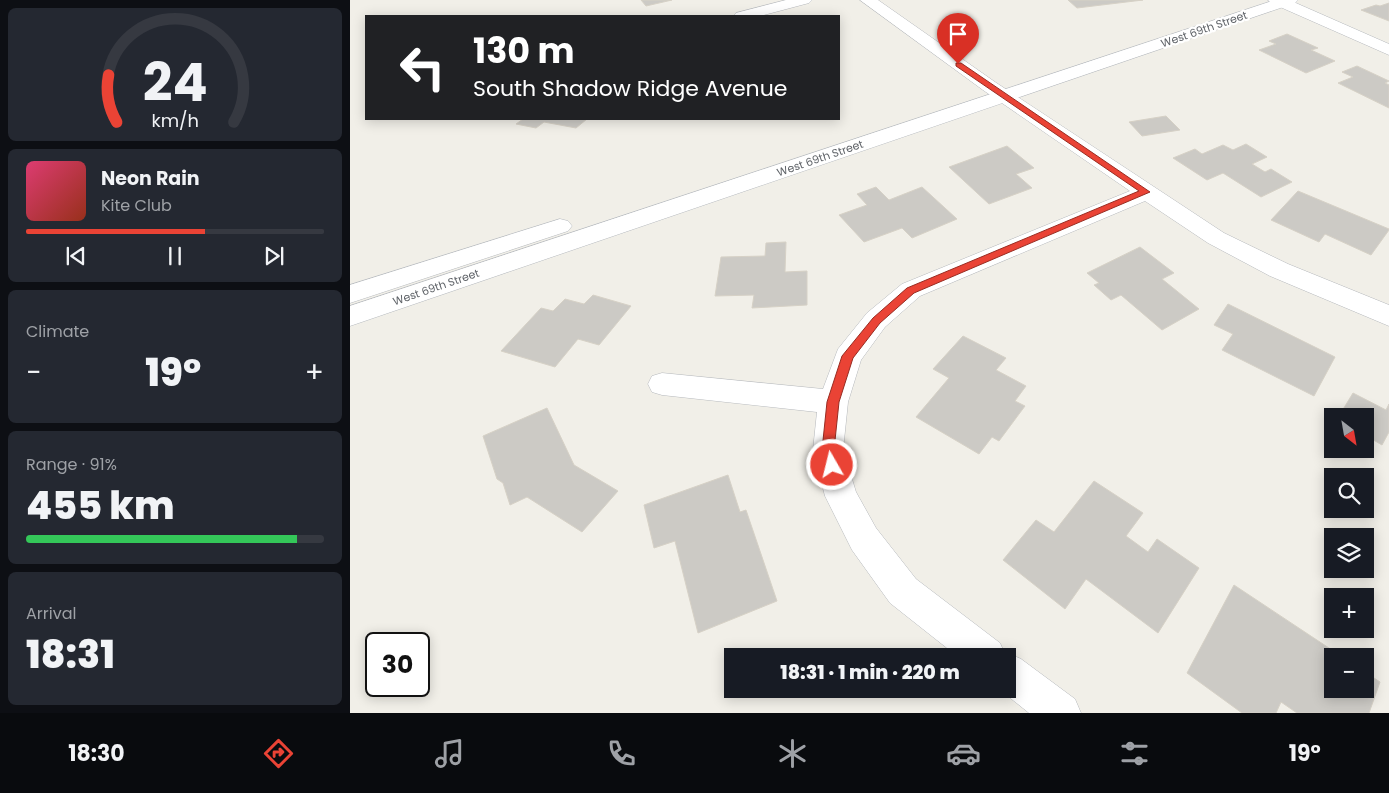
<!DOCTYPE html>
<html lang="en">
<head>
<meta charset="utf-8">
<style>
	body { margin:0; font-family:Poppins,sans-serif; background:#242831; color:#f1f3f6; height:100vh; display:flex; flex-direction:column; font-size:19px; white-space:nowrap }
	* { box-sizing:border-box; margin:0 }
	p { font-size:16px; color:#9ea1a6 }
	.icon { flex:none; width:28px; height:28px; fill:none; stroke:currentColor; stroke-width:2; stroke-linecap:round; stroke-linejoin:round }
	.map { position:relative; flex:1; overflow:hidden }
	.side { display:flex; flex-direction:column; gap:8px; padding:8px; background:#0d0f14; width:350px }
	.side>* { flex:none }
	.banner { position:absolute; left:15px; top:15px; width:475px; height:105px; border-radius:0px; box-shadow:0 2px 12px #0003; background:#202124; color:#fff; overflow:hidden }
	.needle { width:32px; rotate:149deg }
	.tools { position:absolute; left:974px; top:408px; display:grid; gap:10px }
	.tools a { display:grid; place-items:center; width:50px; height:50px; border-radius:0px; background:#171b24; box-shadow:0 2px 12px #0003; font-size:25px }
	.speed { position:absolute; left:15px; top:632px; display:flex; gap:10px; font-size:25px; font-weight:700; text-align:center }
	.speed>* { display:grid; place-content:center; width:65px; height:65px; border-radius:50%; background:#171b24; box-shadow:0 2px 12px #0003; line-height:1 }
	.speed .limit { border:2px solid #111; border-radius:8px; background:#fff; color:#111 }
	.pin { position:absolute; display:grid; place-items:center; width:42px; height:42px; color:#fff; margin:-51px -21px; border-radius:50% 50% 50% 0; rotate:-45deg; box-shadow:0 0 5px #0007 }
	.pin .icon { rotate:45deg }
	.me { position:absolute; width:55px; margin:-28px; rotate:352deg; stroke-linejoin:round; filter:drop-shadow(0 0 4px #0008) }
	.turn { display:flex; align-items:center; gap:18px; height:105px; padding:0 25px; font-size:22px }
	.turn .icon { width:65px; height:65px; stroke-width:2.5 }
	.turn b { display:block; font-size:35px; line-height:42px }
	.big { font-size:38px; font-weight:800; line-height:1.1 }
	.side .tile { flex:1; display:flex; flex-direction:column; justify-content:center; gap:8px; min-width:0; padding:0 18px; border-radius:8px; background:#242831 }
	.side .dial { align-items:center; gap:0 }
	.dial svg { height:130px; overflow:visible; fill:none; stroke:#363941; stroke-width:7; stroke-linecap:round; text-anchor:middle }
	.dial text { fill:#f1f3f6; stroke:none }
	.song { display:flex; align-items:center; gap:15px }
	.cover { width:60px; height:60px; border-radius:8px; background:linear-gradient(135deg,hsl(340 70% 55%),hsl(10 70% 35%)) }
	.played { height:5px; border-radius:2px; background:linear-gradient(90deg,#ea4335 60%,#363941 60%) }
	.keys { display:flex; justify-content:space-around; direction:ltr }
	.heat { display:flex; justify-content:space-between; align-items:center; font-size:28px; direction:ltr }
	.charge { height:8px; border-radius:4px; background:linear-gradient(90deg,#34c759 91%,#363941 0) }
	.trip { position:absolute; left:374px; top:648px; width:292px; height:50px; border-radius:0px; background:#171b24; box-shadow:0 2px 12px #0003; font-weight:800; line-height:50px; text-align:center }
	.dock { display:flex; height:80px; justify-content:space-around; align-items:center; background:#090b0e; color:#9ea1a6 }
	.dock .icon { width:35px; height:35px }
	.dock .selected { color:#ea4335 }
	.dock b { font-size:22px; color:#f1f3f6 }
	main { display:flex; flex:1; min-height:0 }
	.map>svg:first-child { display:block }
	.building { fill:#cccac5; stroke:#d6d1c6 }
	.lines { fill:none; stroke-linecap:round; stroke-linejoin:round }
	.street-casing { stroke:#b5b8bc; stroke-width:1 }
	.secondary-casing { stroke:#b6babf; stroke-width:1 }
	.street { fill:#fff; fill-rule:evenodd }
	.secondary { fill:#fff; fill-rule:evenodd }
	.route { fill:#ea4335; stroke:#982c22 }
	.labels { text-anchor:middle; stroke-width:4.5; stroke-linejoin:round; paint-order:stroke }
	.far-street-label { font-size:11px; fill:#5f6368; stroke:#fff }
</style>
</head>
<body>
<main>
<section class="side">
<div class="tile dial"><svg viewBox="0 0 100 80">
<path d="M14 69A42 42 0 1 1 86 69"/>
<path d="M14 69A42 42 0 0 1 9 40" stroke="#ea4335"/>
<text x="50" y="56" font-size="32" font-weight="700">24</text>
<text x="50" y="72" font-size="11">km/h</text>
</svg></div>
<div class="tile">
<div class="song"><i class="cover"></i><div><b>Neon Rain</b><p>Kite Club</p></div></div>
<div class="played"></div>
<div class="keys"><svg class="icon" aria-label="previous" viewBox="0 0 24 24"><path d="M18 5L8 12l10 7zM5 5v14"/></svg><svg class="icon" aria-label="pause" viewBox="0 0 24 24"><path d="M8 5v14M16 5v14"/></svg><svg class="icon" aria-label="next" viewBox="0 0 24 24"><path d="M6 5l10 7-10 7zM19 5v14"/></svg></div>
</div>
<div class="tile"><p>Climate</p>
<div class="heat"><a>−</a><b class="big">19°</b><a>+</a></div>
</div>
<div class="tile"><p>Range · 91%</p><b class="big">455 km</b><div class="charge"></div></div>
<div class="tile"><p>Arrival</p><b class="big">18:31</b></div>
</section>
<div class="map">
<svg width="1039" height="713" viewBox="0 0 1039 713">
	<rect width="100%" height="100%" fill="#f1efe8"/>
	<!-- building -->
	<g class="building">
		<path d="M 291,0 L 322,0 L 296,6 Z"/>
		<path d="M 718,0 L 793,0 L 727,8 Z"/>
		<path d="M 1039,3 L 1039,21 L 1011,10 L 1026,5 L 1030,6 Z"/>
		<path d="M 937,34 L 968,48 L 961,50 L 985,61 L 956,73 L 909,50 L 926,44 L 919,41 Z"/>
		<path d="M 1007,66 L 1039,81 L 1035,83 L 1039,85 L 1039,108 L 988,83 L 1003,77 L 992,72 Z"/>
		<path d="M 816,116 L 830,130 L 792,136 L 779,122 Z"/>
		<path d="M 173,119 L 237,119 L 226,128 L 194,122 L 186,128 L 166,124 Z"/>
		<path d="M 896,144 L 917,157 L 902,164 L 915,172 L 921,169 L 942,182 L 911,197 L 873,173 L 857,180 L 823,158 L 845,149 L 852,154 L 873,145 L 883,150 Z"/>
		<path d="M 657,146 L 684,168 L 666,174 L 682,188 L 639,204 L 599,167 Z"/>
		<path d="M 526,187 L 539,200 L 572,187 L 607,219 L 562,238 L 552,228 L 514,242 L 489,215 L 517,205 L 507,194 Z"/>
		<path d="M 948,191 L 1039,229 L 1039,230 L 1021,255 L 975,234 L 969,242 L 921,220 Z"/>
		<path d="M 436,242 L 435,272 L 457,271 L 457,305 L 402,308 L 404,295 L 365,296 L 371,257 L 415,256 L 416,243 Z"/>
		<path d="M 790,247 L 824,273 L 812,279 L 849,309 L 812,330 L 771,295 L 761,300 L 744,285 L 749,283 L 737,273 Z"/>
		<path d="M 243,295 L 281,306 L 249,345 L 228,339 L 205,367 L 151,351 L 191,308 L 203,311 L 215,299 L 234,304 Z"/>
		<path d="M 878,304 L 985,357 L 964,396 L 872,350 L 883,334 L 864,325 Z"/>
		<path d="M 613,336 L 656,358 L 646,370 L 676,386 L 665,401 L 675,406 L 649,441 L 642,437 L 629,454 L 566,417 L 599,378 L 583,369 Z"/>
		<path d="M 1003,393 L 1036,410 L 1039,404 L 1039,432 L 1032,445 L 1015,435 L 1015,416 L 989,416 Z"/>
		<path d="M 197,408 L 224,465 L 268,491 L 232,532 L 177,497 L 160,505 L 153,483 L 147,479 L 133,436 Z"/>
		<path d="M 378,475 L 390,512 L 396,510 L 427,601 L 348,633 L 325,541 L 304,548 L 294,505 Z"/>
		<path d="M 744,481 L 793,513 L 776,536 L 798,552 L 807,539 L 849,568 L 808,633 L 736,579 L 715,609 L 653,560 L 686,520 L 704,532 Z"/>
		<path d="M 884,585 L 991,656 L 982,656 L 982,689 L 1015,689 L 1015,672 L 1030,682 L 1019,713 L 947,713 L 931,702 L 926,713 L 892,713 L 837,673 Z"/>
	</g>
	<g class="lines">
		<!-- street casing -->
		<g class="street-casing">
			<g id="street">
				<path d="M 436,0 L 462,0 L 459,3 L 410,16 L 384,16 L 386,13 Z"/>
				<path d="M 510,0 L 528,0 L 645,82 L 874,233 L 938,264 L 1039,305 L 1039,326 L 920,276 L 858,243 L 795,201 L 570,296 L 535,327 L 511,360 L 498,402 L 493,450 L 506,492 L 526,528 L 566,579 L 650,643 L 655,654 L 658,653 L 671,659 L 725,699 L 731,713 L 679,713 L 649,689 L 658,689 L 658,656 L 607,656 L 540,603 L 502,550 L 475,496 L 463,450 L 467,412 L 312,395 L 302,392 L 298,384 L 302,376 L 312,373 L 473,389 L 488,349 L 517,313 L 552,284 L 780,191 L 633,90 Z"/>
				<path d="M 918,0 L 939,0 L 1039,44 L 1039,55 L 921,3 Z"/>
			</g>
		</g>
		<!-- secondary casing -->
		<g class="secondary-casing">
			<g id="secondary">
				<path d="M 925,0 L 948,0 L 945,3 L 0,326 L 0,306 Z"/>
				<path d="M 210,219 L 218,221 L 222,226 L 218,231 L 0,303 L 0,285 Z"/>
			</g>
		</g>
		<!-- street -->
		<use href="#street" class="street"/>
		<!-- secondary -->
		<use href="#secondary" class="secondary"/>
	</g>
	<!-- route -->
	<path class="route" d="M 606,63 L 611,63 L 800,192 L 564,293 L 530,323 L 503,358 L 489,402 L 484,450 L 489,465 L 487,469 L 482,471 L 478,469 L 472,450 L 477,402 L 492,356 L 523,318 L 557,288 L 789,191 L 606,66 Z"/>
	<g class="labels">
		<!-- far-street labels -->
		<g class="far-street-label">
			<text transform="translate(854 29) rotate(-19)" y="4">West 69th Street</text>
			<text transform="translate(470 158) rotate(-19)" y="4">West 69th Street</text>
			<text transform="translate(86 287) rotate(-19)" y="4">West 69th Street</text>
		</g>
	</g>
</svg>
<div class="tools">
<a><svg class="needle" viewBox="-14 -14 28 28"><path d="M0-13l5 13h-10z" fill="#e53935"/><path d="M0 13l5-13h-10z" fill="#9ea1a6"/></svg></a>
<a><svg class="icon" aria-label="search" viewBox="0 0 24 24"><circle cx="10" cy="10" r="6"/><path d="M15 15l6 6"/></svg></a>
<a><svg class="icon" aria-label="layers" viewBox="0 0 24 24"><path d="M12 4l9 5-9 5-9-5zM3 14l9 5 9-5"/></svg></a>
<a>+</a>
<a>−</a>
</div>
<div class="speed"><div class="limit">30</div></div>
<div class="pin" style="left:608px;top:64px;background:#d93025"><svg class="icon" aria-label="arrive" viewBox="0 0 24 24"><path d="M6 21V4h12l-3 4 3 4H6"/></svg></div>
<svg class="me" style="left:482px;top:465px" viewBox="-20 -20 40 40"><circle r="17" fill="#ea4335" stroke="#fff" stroke-width="3"/><path d="M0-11L8 9 0 5-8 9z" fill="#fff"/></svg>
<div class="trip">18:31 · 1 min · 220 m</div>
<div class="banner">
<div class="turn"><svg class="icon" aria-label="left" viewBox="0 0 24 24"><path d="M17 20v-9H6M10 6l-5 5 5 5"/></svg><div><b>130 m</b>South Shadow Ridge Avenue</div></div>
</div>
</div>
</main>
<nav class="dock">
<b>18:30</b>
<svg class="icon selected" aria-label="directions" viewBox="0 0 24 24"><path d="M12 3l9 9-9 9-9-9zM9 14v-3h6M13 9l2 2-2 2"/></svg>
<svg class="icon" aria-label="music" viewBox="0 0 24 24"><path d="M9 18V5l10-2v13"/><circle cx="6" cy="18" r="3"/><circle cx="16" cy="16" r="3"/></svg>
<svg class="icon" aria-label="phone" viewBox="0 0 24 24"><path d="M5 4h4l2 5-3 2q2 4 5 5l2-3 5 2v4C11 20 4 13 5 4z"/></svg>
<svg class="icon" aria-label="climate" viewBox="0 0 24 24"><path d="M12 3v18M4 7l16 10M4 17L20 7"/></svg>
<svg class="icon" aria-label="car" viewBox="0 0 24 24"><path d="M5 17H2v-5l4-1 3-4h7l3 4 3 1v5h-3M9 17h6M6 11h13"/><circle cx="7" cy="17" r="2"/><circle cx="17" cy="17" r="2"/></svg>
<svg class="icon" aria-label="filters" viewBox="0 0 24 24"><path d="M4 7h16M4 17h16"/><circle cx="9" cy="7" r="2"/><circle cx="15" cy="17" r="2"/></svg>
<b>19°</b>
</nav>
</body>
</html>
